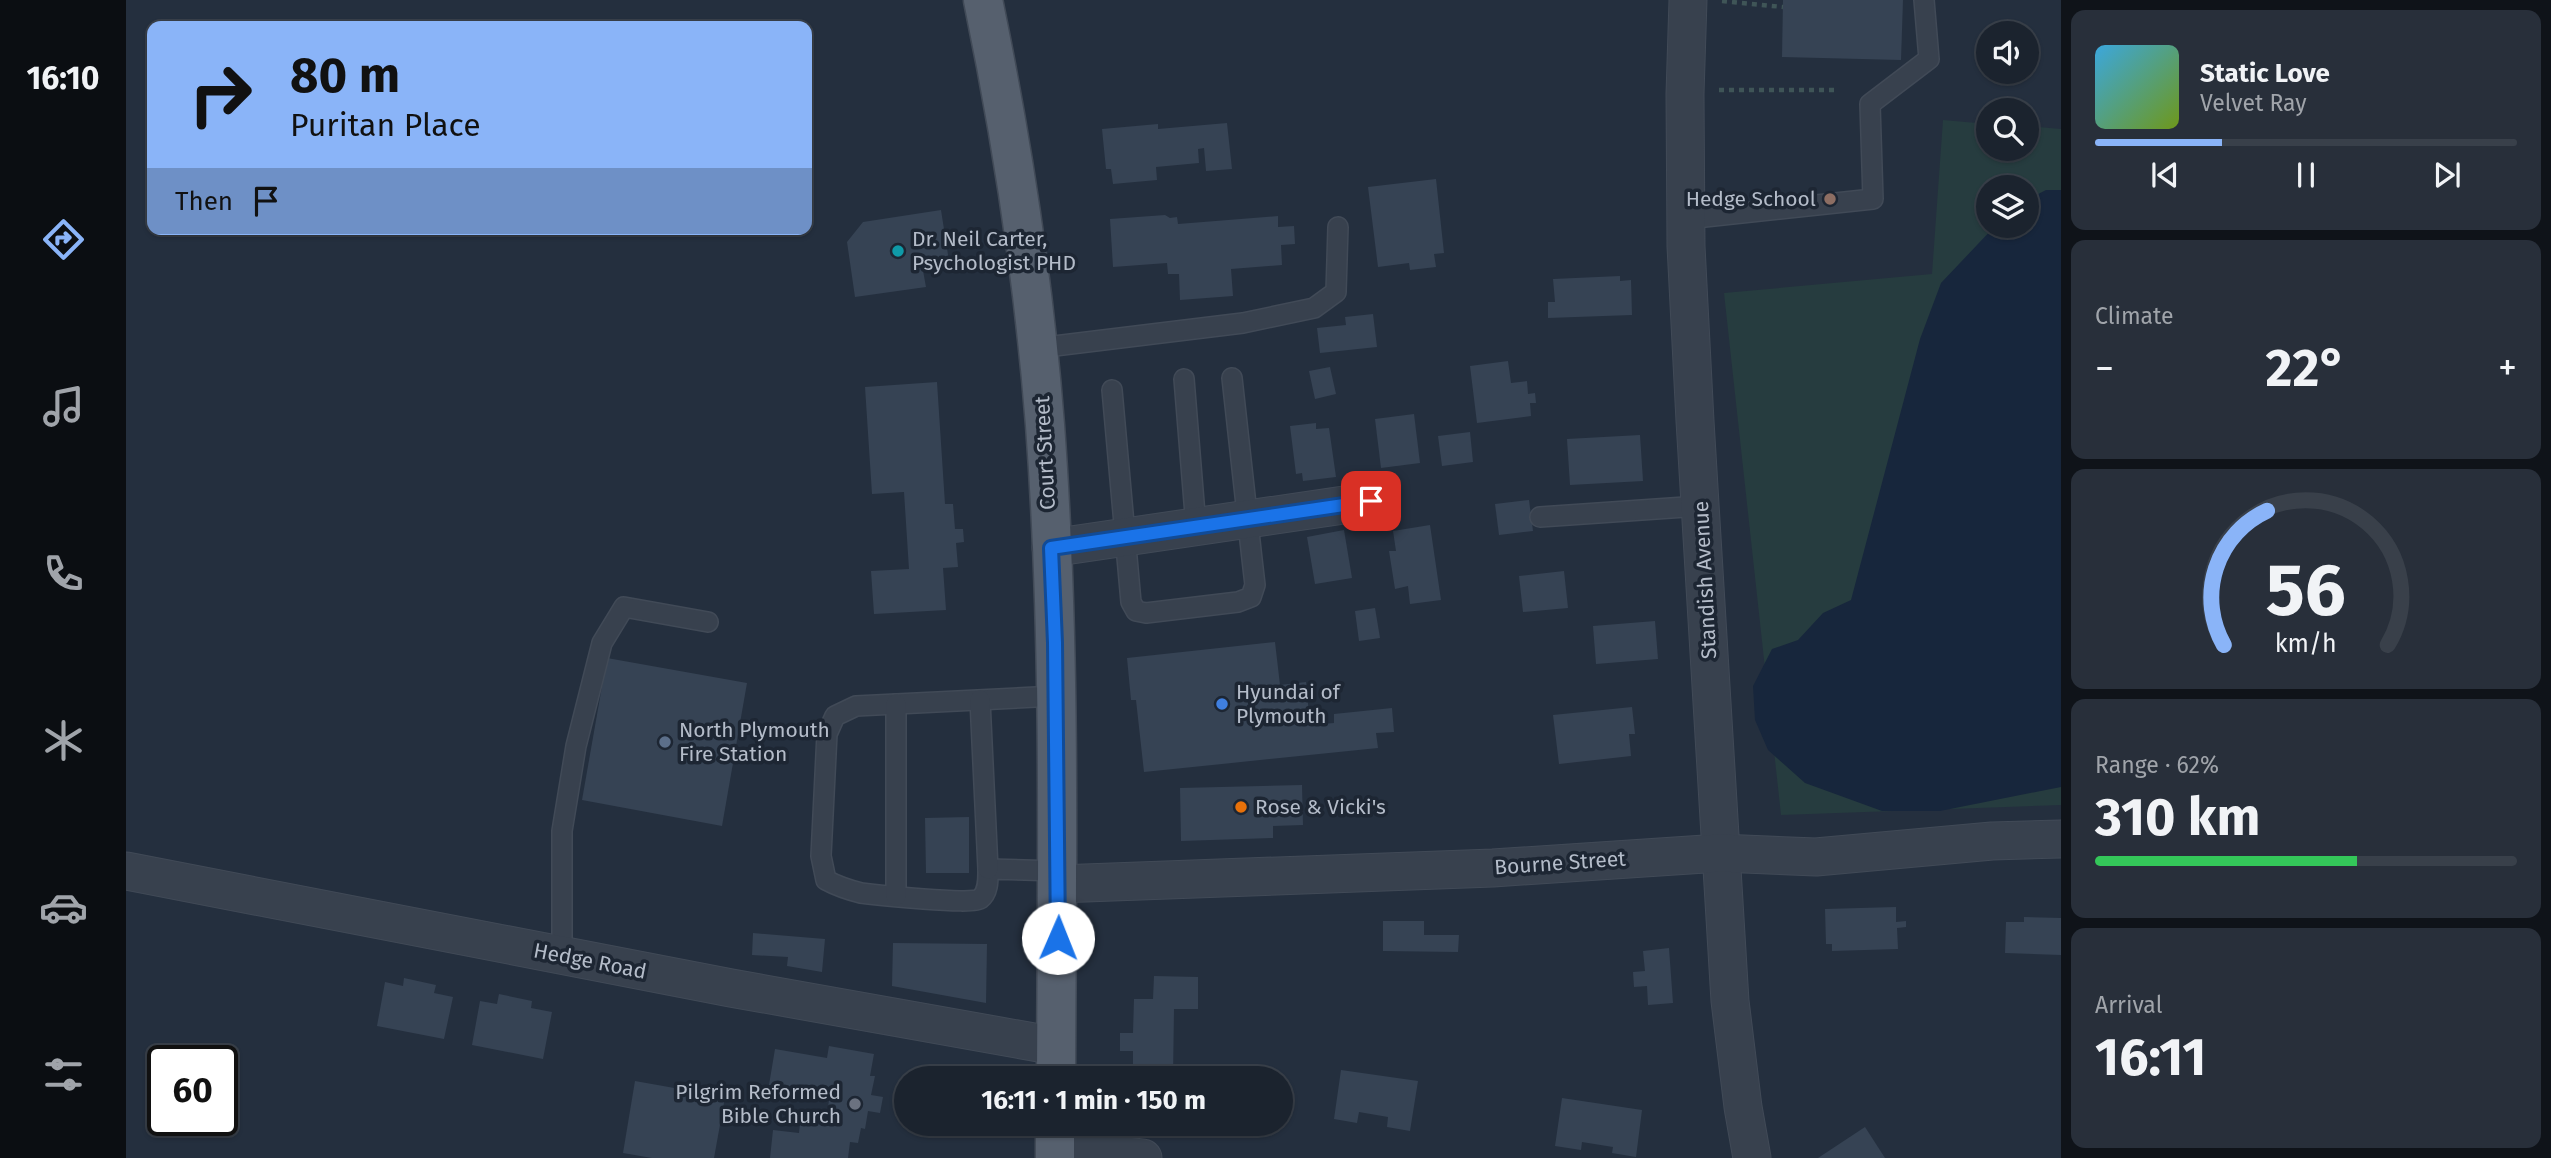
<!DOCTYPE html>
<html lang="en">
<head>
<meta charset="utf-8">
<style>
	body { margin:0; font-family:"Fira Sans",sans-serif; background:#282f3a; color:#f1f3f6; height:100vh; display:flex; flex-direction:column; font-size:26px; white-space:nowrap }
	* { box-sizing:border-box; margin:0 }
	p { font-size:23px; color:#a0a4aa }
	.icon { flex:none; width:38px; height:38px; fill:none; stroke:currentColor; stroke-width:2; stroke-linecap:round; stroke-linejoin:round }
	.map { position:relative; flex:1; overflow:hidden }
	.sheet { display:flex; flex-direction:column; gap:10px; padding:10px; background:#0f1319; width:490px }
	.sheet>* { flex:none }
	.guide { position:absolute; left:21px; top:21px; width:665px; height:214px; border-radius:14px; box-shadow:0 2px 5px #0004,0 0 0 2px #39404a; background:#8ab4f8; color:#111; overflow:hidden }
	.controls { position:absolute; left:1850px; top:21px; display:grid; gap:14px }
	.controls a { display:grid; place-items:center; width:63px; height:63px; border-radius:50%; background:#1b232e; box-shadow:0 2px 5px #0004,0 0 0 2px #39404a; font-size:35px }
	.speed { position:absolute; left:21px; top:1045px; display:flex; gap:14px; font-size:35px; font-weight:700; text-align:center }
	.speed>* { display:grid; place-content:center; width:91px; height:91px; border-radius:50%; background:#1b232e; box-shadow:0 2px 5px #0004,0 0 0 2px #39404a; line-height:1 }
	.speed .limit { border:4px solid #111; border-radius:10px; background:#fff; color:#111 }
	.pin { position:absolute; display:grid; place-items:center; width:60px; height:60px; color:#fff; margin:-30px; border-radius:14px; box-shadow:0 4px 10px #0006 }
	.me { position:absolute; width:77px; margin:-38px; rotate:1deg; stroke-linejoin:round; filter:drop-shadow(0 0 5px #0008) }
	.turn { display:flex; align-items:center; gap:24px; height:147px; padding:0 28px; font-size:32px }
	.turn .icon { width:91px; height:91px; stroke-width:2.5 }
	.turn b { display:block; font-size:49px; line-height:60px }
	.then { display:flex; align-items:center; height:66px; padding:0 28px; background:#0003; gap:14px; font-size:26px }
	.big { font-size:52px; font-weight:700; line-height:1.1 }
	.sheet .widget { flex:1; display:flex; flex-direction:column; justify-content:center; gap:10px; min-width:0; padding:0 24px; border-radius:14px; background:#282f3a }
	.sheet .dial { align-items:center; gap:0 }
	.dial svg { height:182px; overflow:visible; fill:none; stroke:#39404a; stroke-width:7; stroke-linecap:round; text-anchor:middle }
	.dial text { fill:#f1f3f6; stroke:none }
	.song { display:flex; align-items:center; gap:21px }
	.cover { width:84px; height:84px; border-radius:10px; background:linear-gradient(135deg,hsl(200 70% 55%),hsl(80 70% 35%)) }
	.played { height:7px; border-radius:4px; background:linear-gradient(90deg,#8ab4f8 30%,#39404a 30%) }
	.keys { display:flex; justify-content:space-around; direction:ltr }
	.heat { display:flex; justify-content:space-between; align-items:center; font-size:38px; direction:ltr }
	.charge { height:10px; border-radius:5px; background:linear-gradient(90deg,#34c759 62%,#39404a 0) }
	.trip { position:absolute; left:768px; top:1066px; width:399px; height:70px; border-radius:35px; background:#1b232e; box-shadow:0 2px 5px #0004,0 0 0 2px #39404a; font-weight:700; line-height:70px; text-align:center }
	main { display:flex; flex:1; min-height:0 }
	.tab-bar { display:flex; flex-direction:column; width:126px; justify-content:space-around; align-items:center; background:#0b0e12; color:#a0a4aa }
	.tab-bar .icon { width:49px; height:49px }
	.tab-bar .selected { color:#8ab4f8 }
	.tab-bar b { font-size:32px; color:#f1f3f6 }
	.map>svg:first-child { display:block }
	.green { fill:#263c3f; fill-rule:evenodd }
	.water { fill:#17263c }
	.building { fill:#364354 }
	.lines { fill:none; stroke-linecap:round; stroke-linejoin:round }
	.lane-casing { stroke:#414a57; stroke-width:22 }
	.street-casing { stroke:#414a57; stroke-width:39 }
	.primary-casing { stroke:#414a57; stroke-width:41 }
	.path { stroke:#3f5557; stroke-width:4.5; stroke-dasharray:5 5; stroke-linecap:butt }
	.lane { stroke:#38414e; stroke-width:19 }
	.street { stroke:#38414e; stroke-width:37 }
	.primary { stroke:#56606e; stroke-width:38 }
	.route-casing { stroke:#114b97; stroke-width:18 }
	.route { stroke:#1a73e8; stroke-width:12 }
	.education-dot { fill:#8d6e63; stroke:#1d2633; stroke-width:2.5 }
	.culture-dot { fill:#0f9aa8; stroke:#1d2633; stroke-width:2.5 }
	.shop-dot { fill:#3f7fe0; stroke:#1d2633; stroke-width:2.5 }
	.service-dot { fill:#5c6f8a; stroke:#1d2633; stroke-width:2.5 }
	.food-dot { fill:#e8710a; stroke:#1d2633; stroke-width:2.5 }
	.worship-dot { fill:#6b7280; stroke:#1d2633; stroke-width:2.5 }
	.labels { text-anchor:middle; stroke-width:7; stroke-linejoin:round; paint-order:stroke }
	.poi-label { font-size:21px; fill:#b4bcc9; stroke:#1d2633; text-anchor:start }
	.street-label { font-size:21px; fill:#b4bcc9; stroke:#1d2633 }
</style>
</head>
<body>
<main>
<nav class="tab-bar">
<b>16:10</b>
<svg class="icon selected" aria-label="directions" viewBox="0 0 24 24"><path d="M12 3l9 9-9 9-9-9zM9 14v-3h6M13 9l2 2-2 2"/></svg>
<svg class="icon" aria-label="music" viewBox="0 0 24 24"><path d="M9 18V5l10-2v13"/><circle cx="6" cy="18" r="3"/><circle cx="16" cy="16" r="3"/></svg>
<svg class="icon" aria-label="phone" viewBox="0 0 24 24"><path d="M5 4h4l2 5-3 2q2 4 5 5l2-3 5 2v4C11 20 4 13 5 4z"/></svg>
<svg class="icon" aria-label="climate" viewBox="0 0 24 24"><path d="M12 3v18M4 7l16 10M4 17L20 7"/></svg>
<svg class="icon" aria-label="car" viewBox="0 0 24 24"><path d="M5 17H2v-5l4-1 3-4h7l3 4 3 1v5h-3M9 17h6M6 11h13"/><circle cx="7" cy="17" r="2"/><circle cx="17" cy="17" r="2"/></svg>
<svg class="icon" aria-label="filters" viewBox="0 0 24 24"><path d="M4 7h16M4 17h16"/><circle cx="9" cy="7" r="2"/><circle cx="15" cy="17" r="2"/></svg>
</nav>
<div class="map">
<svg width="1935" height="1158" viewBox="0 0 1935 1158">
	<rect width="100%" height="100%" fill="#242f3e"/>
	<!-- green -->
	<path class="green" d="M 1817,120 L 1862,124 L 1862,149 L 1900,149 L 1901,126 L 1935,129 L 1935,805 L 1655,815 L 1598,293 L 1806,274 ZM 1862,187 L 1900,187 L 1900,226 L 1862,226 Z"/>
	<!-- water -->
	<path class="water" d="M 1920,190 L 1935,190 L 1935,787 L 1814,811 L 1756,811 L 1679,783 L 1642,750 L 1629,720 L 1627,686 L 1646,649 L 1672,640 L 1697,613 L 1725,600 L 1794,339 L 1815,283 L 1869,226 L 1900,226 L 1901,200 Z"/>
	<!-- building -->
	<g class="building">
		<path d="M 1657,0 L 1777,0 L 1775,60 L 1656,57 Z"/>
		<path d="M 1101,123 L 1106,169 L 1080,171 L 1078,148 L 1072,149 L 1073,163 L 1030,167 L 1031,180 L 987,184 L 985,169 L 980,169 L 976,129 L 1032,124 L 1032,129 Z"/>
		<path d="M 1310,179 L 1318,253 L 1308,254 L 1310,267 L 1284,270 L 1283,263 L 1252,267 L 1242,187 Z"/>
		<path d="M 815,210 L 823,261 L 796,265 L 800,287 L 729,297 L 721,242 L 737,222 Z"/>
		<path d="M 1039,215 L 1044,218 L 1051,217 L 1052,224 L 1152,216 L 1152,227 L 1168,226 L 1169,244 L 1155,245 L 1156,265 L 1105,269 L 1107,296 L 1054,300 L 1053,274 L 1042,274 L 1041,263 L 987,267 L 984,219 Z"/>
		<path d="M 1494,276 L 1494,281 L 1505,280 L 1506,315 L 1422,318 L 1422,302 L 1429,302 L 1427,279 Z"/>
		<path d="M 1247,314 L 1251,347 L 1194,353 L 1191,328 L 1220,325 L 1219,317 Z"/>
		<path d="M 1382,361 L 1385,383 L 1401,381 L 1402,394 L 1409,393 L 1410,403 L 1404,403 L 1405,416 L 1351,423 L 1344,366 Z"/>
		<path d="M 1204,367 L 1210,394 L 1189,399 L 1183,371 Z"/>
		<path d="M 811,382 L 819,504 L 827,504 L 829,529 L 837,529 L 838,542 L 830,543 L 832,567 L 817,568 L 820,610 L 748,614 L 745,571 L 783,569 L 778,492 L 746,494 L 739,387 Z"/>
		<path d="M 1288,414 L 1294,463 L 1255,468 L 1249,419 Z"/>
		<path d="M 1190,423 L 1190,429 L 1203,428 L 1210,477 L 1177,481 L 1176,473 L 1170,474 L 1164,426 Z"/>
		<path d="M 1344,432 L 1347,462 L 1316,466 L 1312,436 Z"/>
		<path d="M 1514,435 L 1517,481 L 1444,485 L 1441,439 Z"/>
		<path d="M 1403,500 L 1407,531 L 1373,535 L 1369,504 Z"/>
		<path d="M 1304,525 L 1315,600 L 1284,604 L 1282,586 L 1269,589 L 1263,551 L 1270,551 L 1267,531 Z"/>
		<path d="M 1218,530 L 1226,578 L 1189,584 L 1181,537 Z"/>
		<path d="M 1438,571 L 1442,608 L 1397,612 L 1393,576 Z"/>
		<path d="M 1249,608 L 1254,638 L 1233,641 L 1229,611 Z"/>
		<path d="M 1529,621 L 1532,659 L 1470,664 L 1467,626 Z"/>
		<path d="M 1149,642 L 1154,685 L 1180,682 L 1184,725 L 1208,723 L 1208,714 L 1266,708 L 1268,732 L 1250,733 L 1252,748 L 1018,772 L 1010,700 L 1005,700 L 1001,658 Z"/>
		<path d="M 481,658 L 621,683 L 596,826 L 456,800 Z"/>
		<path d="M 1506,707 L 1509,734 L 1503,734 L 1505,756 L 1433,764 L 1427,715 Z"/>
		<path d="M 1176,785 L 1177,825 L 1147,826 L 1147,838 L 1055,841 L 1054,788 Z"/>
		<path d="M 843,817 L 843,873 L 800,873 L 799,818 Z"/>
		<path d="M 1770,907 L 1770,922 L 1780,921 L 1780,927 L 1771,928 L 1772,949 L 1706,951 L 1706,944 L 1700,944 L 1699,909 Z"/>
		<path d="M 1898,917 L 1935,918 L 1935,955 L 1879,953 L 1880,922 L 1898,922 Z"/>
		<path d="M 1257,921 L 1298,921 L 1298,935 L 1333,935 L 1332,952 L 1257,951 Z"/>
		<path d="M 627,933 L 699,939 L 696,972 L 661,966 L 662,957 L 626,955 Z"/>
		<path d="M 767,943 L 861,944 L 860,1003 L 766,986 Z"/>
		<path d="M 1543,948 L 1547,1003 L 1522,1005 L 1521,986 L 1508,987 L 1507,972 L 1519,971 L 1517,951 Z"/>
		<path d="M 1028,976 L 1072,977 L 1072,1009 L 1048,1009 L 1047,1078 L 1007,1078 L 1007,1051 L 994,1051 L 994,1033 L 1007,1033 L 1008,999 L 1027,999 Z"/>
		<path d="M 278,978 L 310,985 L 308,993 L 327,997 L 318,1039 L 251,1026 L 259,982 L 277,986 Z"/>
		<path d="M 373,994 L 406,1001 L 405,1008 L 426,1012 L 417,1059 L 346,1045 L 354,1001 L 371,1004 Z"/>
		<path d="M 703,1046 L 748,1054 L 744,1076 L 749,1076 L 745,1095 L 757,1097 L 754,1113 L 742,1111 L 739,1129 L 735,1128 L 732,1143 L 724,1142 L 722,1158 L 644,1158 L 647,1130 L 673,1133 L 675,1115 L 700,1118 L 704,1095 L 643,1085 L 649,1049 L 701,1058 Z"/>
		<path d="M 1215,1070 L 1292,1081 L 1284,1131 L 1261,1127 L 1262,1117 L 1233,1112 L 1231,1123 L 1208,1119 Z"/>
		<path d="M 509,1081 L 599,1097 L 588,1158 L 526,1158 L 497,1153 Z"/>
		<path d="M 1436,1098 L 1516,1110 L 1510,1157 L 1486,1153 L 1487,1147 L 1456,1142 L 1455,1150 L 1429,1146 Z"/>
		<path d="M 1739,1127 L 1759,1158 L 1692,1158 Z"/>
	</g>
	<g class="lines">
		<!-- lane casing -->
		<g class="lane-casing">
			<g id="lane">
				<path d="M 1560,219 L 1747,199 L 1744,104 L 1803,59 L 1798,0"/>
				<path d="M 912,348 L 1117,323 L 1188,308 L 1210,292 L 1212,227"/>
				<path d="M 1058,379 L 1070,527"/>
				<path d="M 986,390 L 1005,602 L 1010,611 L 1020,613 L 1112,602 L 1125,597 L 1129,585 L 1126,559 L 1106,378"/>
				<path d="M 1414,517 L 1574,506"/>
				<path d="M 930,696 L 730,706 L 709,716 L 701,734 L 695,856 L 700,880 C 711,886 723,890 735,893 C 750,895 847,905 854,899 C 863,892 862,879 862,869 L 932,871"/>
				<path d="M 854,700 L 862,869"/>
				<path d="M 770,704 L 770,896"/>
				<path d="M 436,955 L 436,831 L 450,746 L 476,643 L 498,607 L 582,622"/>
			</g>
		</g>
		<!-- street casing -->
		<g class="street-casing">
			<g id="street">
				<path d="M 1562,0 L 1559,94 L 1560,246 L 1569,421 L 1604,1001 L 1617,1107 L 1626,1158"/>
				<path d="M 925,548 L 1245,501"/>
				<path d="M 0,871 L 605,988 L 930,1046"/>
				<path d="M 932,884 L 1367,868 L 1594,853 L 1690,857 L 1866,841 L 1935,839"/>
				<path d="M 929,1147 L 1017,1158"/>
			</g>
		</g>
		<!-- primary casing -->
		<g class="primary-casing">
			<g id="primary">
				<path d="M 857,0 C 886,140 908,283 919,425 C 935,642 931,861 930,1078"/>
				<path d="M 929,1124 L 929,1158"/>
			</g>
		</g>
		<!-- path -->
		<g class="path">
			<path d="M 1596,1 L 1657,7"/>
			<path d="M 1593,90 L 1710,90"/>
		</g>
		<!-- lane -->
		<use href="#lane" class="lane"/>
		<!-- street -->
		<use href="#street" class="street"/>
		<!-- primary -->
		<use href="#primary" class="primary"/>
	</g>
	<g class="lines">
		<!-- route casing -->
		<g class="route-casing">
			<path id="route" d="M 932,938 L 929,643 L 925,548 L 1245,501"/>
		</g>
		<!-- route -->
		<use href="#route" class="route"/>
	</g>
	<!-- markers -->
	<circle class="education-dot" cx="1704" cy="199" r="7"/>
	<circle class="culture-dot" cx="772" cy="251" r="7"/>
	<circle class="shop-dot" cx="1096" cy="704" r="7"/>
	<circle class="service-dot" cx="539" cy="742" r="7"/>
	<circle class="food-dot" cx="1115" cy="807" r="7"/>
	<circle class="worship-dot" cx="729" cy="1104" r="7"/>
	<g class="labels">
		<!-- poi labels -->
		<g class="poi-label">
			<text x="1690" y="206" text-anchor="end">Hedge School</text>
			<text x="786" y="246">Dr. Neil Carter,<tspan x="786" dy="24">Psychologist PHD</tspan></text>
			<text x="1110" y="699">Hyundai of<tspan x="1110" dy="24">Plymouth</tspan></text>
			<text x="553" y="737">North Plymouth<tspan x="553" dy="24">Fire Station</tspan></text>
			<text x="1129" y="814">Rose &amp; Vicki's</text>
			<text x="715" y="1099" text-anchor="end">Pilgrim Reformed<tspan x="715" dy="24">Bible Church</tspan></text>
		</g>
		<!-- street labels -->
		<g class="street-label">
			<text transform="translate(919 453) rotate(-93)" y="7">Court Street</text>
			<text transform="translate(1579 580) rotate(-93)" y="7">Standish Avenue</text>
			<text transform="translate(1434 863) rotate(-4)" y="7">Bourne Street</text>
			<text transform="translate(464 961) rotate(11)" y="7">Hedge Road</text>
		</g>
	</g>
</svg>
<div class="controls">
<a><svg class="icon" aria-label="sound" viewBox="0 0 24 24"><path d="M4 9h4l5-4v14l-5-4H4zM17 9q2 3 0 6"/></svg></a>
<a><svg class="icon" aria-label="search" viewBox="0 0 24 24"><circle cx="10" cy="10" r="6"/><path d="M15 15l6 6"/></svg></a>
<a><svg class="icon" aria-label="layers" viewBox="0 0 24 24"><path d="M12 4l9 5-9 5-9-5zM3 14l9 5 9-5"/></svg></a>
</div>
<div class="speed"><div class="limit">60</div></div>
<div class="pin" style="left:1245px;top:501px;background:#d93025"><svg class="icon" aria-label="arrive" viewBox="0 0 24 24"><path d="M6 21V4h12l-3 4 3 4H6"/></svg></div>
<svg class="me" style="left:932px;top:938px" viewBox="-20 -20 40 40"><circle r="19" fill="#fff"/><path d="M0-13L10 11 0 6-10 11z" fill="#1a73e8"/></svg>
<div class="trip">16:11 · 1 min · 150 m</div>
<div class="guide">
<div class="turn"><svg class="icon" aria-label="right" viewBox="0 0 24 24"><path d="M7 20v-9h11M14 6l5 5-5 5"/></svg><div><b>80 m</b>Puritan Place</div></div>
<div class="then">Then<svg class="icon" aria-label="arrive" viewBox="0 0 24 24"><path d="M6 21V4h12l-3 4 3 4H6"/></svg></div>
</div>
</div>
<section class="sheet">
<div class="widget">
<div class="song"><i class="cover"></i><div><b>Static Love</b><p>Velvet Ray</p></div></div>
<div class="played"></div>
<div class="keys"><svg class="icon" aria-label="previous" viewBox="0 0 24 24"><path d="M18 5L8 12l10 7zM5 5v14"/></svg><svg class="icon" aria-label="pause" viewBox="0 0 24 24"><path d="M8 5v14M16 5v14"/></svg><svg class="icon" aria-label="next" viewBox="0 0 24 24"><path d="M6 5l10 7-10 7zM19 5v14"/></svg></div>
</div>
<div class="widget"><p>Climate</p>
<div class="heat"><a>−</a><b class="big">22°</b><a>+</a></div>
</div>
<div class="widget dial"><svg viewBox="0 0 100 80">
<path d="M14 69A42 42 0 1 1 86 69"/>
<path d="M14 69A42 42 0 0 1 33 10" stroke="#8ab4f8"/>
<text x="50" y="56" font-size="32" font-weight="700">56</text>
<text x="50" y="72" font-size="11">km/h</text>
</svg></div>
<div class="widget"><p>Range · 62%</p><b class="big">310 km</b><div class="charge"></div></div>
<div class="widget"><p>Arrival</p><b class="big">16:11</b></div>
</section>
</main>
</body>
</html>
